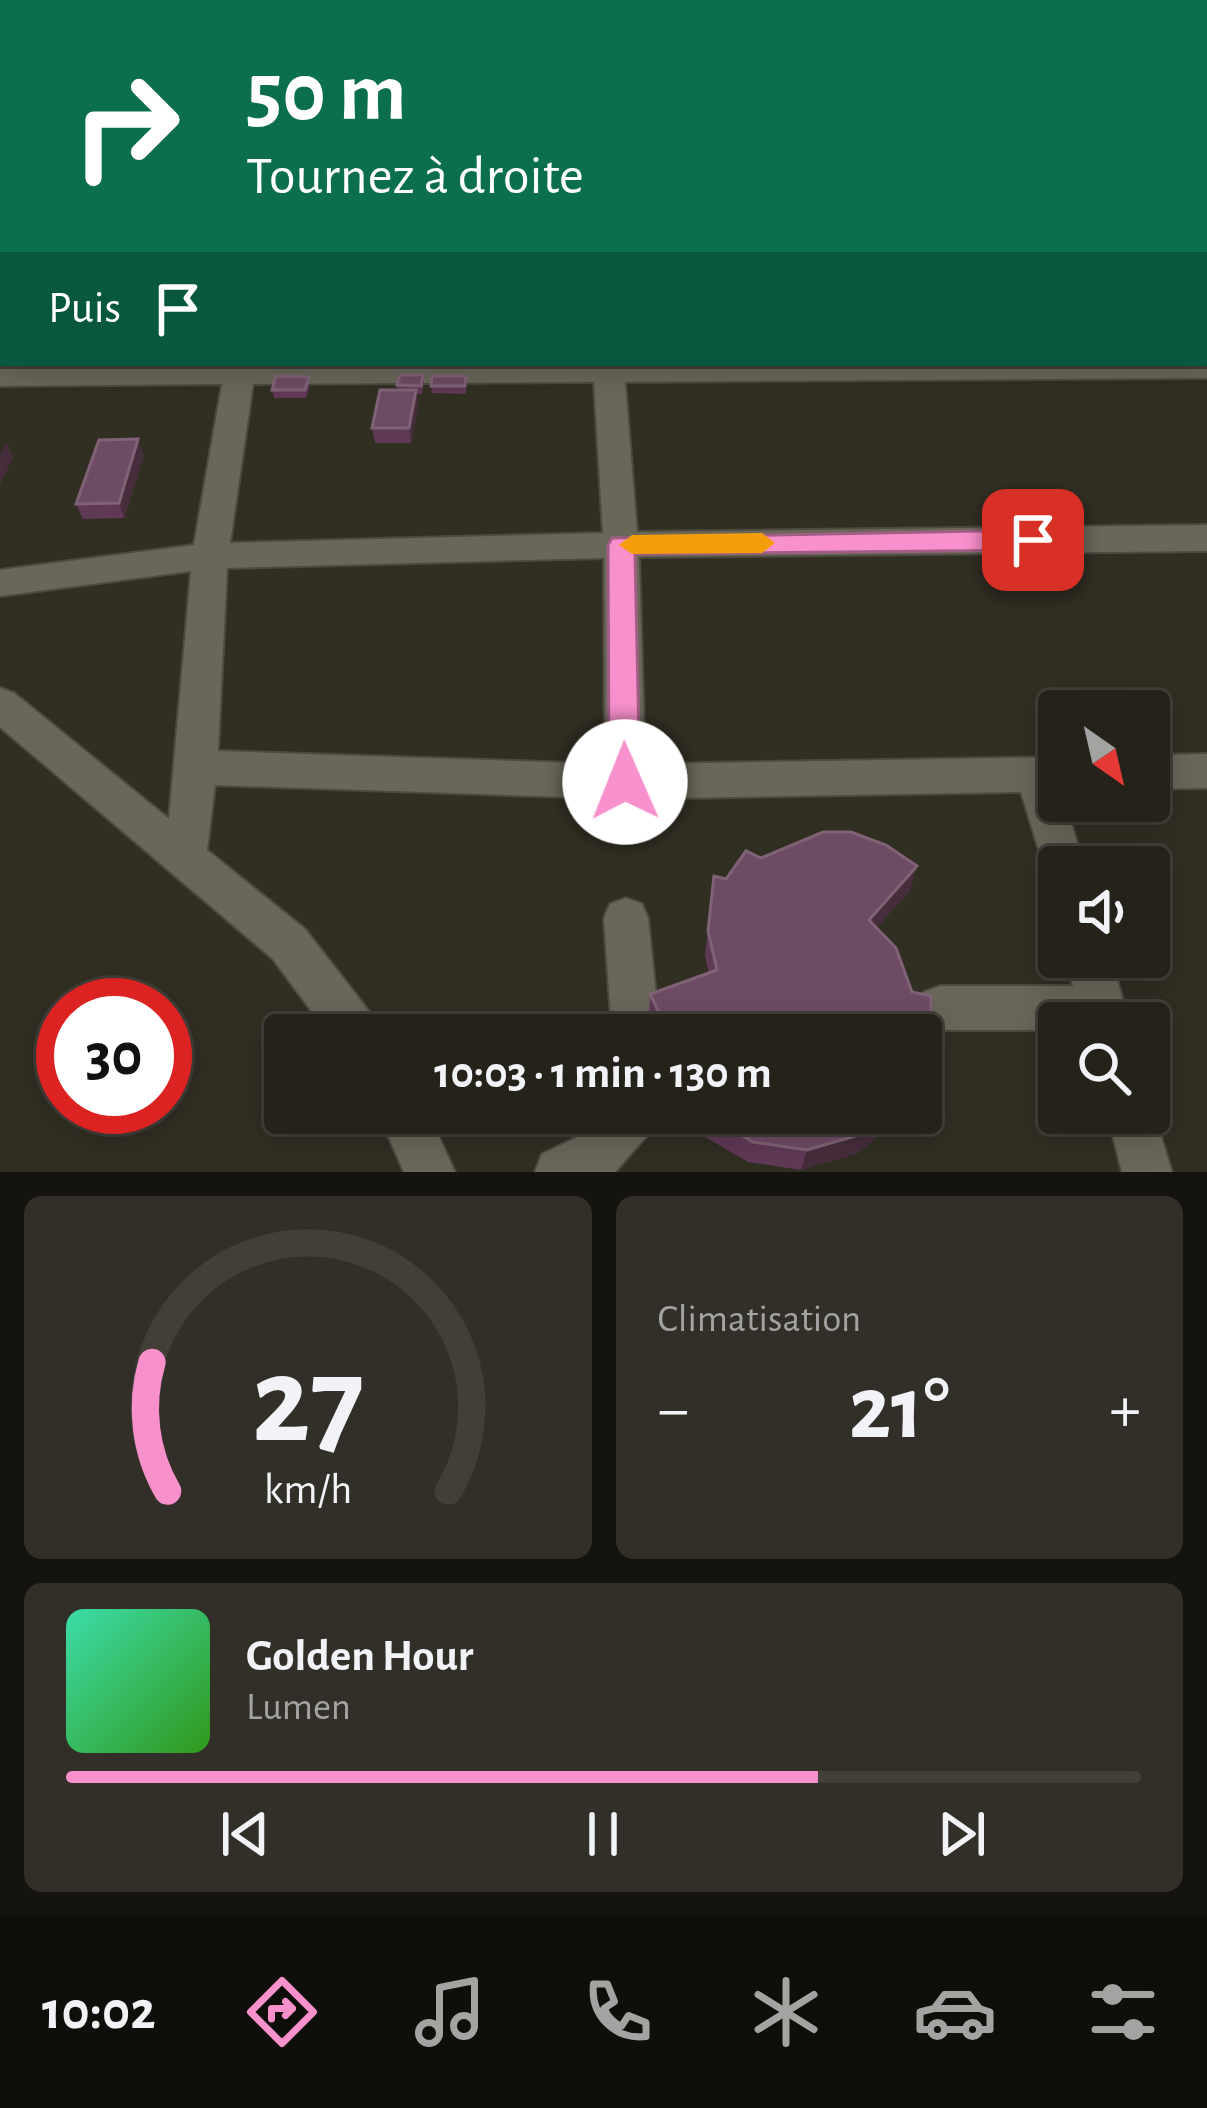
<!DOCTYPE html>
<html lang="fr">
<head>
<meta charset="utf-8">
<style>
	body { margin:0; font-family:"Alegreya Sans",sans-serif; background:#312f27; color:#f1f3f6; height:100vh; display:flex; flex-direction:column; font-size:45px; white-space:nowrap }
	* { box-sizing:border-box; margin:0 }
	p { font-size:39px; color:#a3a4a2 }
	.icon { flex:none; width:66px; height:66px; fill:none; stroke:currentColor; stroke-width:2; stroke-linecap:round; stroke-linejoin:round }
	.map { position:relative; height:1172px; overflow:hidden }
	.sheet { display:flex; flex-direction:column; gap:24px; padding:24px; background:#14130e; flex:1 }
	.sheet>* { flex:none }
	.guide { position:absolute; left:0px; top:0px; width:1209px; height:366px; box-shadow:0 6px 30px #0003,0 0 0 3px #423f39; background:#0b6e4f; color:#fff; overflow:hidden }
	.needle { width:78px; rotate:146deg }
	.fabs { position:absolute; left:1038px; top:690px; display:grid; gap:24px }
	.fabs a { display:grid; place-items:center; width:132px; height:132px; border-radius:12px; background:#25221a; box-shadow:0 6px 30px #0003,0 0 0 3px #423f39; font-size:60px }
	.speed { position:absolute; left:36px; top:978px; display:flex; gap:24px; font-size:60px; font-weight:700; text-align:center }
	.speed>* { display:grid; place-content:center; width:156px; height:156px; border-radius:50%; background:#25221a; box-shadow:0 6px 30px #0003,0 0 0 3px #423f39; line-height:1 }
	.speed .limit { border:18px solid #d22; background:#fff; color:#111 }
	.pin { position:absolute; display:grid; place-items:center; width:102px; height:102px; color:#fff; margin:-51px; border-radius:24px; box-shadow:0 6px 18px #0006 }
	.me { position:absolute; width:132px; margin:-66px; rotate:359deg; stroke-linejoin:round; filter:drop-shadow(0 0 9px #0008) }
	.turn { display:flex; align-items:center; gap:42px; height:252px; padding:0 48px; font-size:54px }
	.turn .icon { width:156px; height:156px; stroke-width:2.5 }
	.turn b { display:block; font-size:84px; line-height:102px }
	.then { display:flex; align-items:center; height:114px; padding:0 48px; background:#0003; gap:24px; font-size:45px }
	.big { font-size:90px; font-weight:700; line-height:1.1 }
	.sheet .tile { flex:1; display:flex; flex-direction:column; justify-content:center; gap:18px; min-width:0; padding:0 42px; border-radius:18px; background:#312f27 }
	.sheet .dial { align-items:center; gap:0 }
	.dial svg { height:312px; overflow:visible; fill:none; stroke:#423f39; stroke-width:7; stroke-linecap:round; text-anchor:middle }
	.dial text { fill:#f1f3f6; stroke:none }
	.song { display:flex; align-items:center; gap:36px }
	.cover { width:144px; height:144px; border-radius:18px; background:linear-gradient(135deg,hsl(160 70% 55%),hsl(110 70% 35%)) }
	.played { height:12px; border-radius:6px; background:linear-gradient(90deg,#f890cc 70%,#423f39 70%) }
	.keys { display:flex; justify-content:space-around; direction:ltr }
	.heat { display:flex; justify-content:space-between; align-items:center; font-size:66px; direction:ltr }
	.sheet .tiles { flex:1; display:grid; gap:24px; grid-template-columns:1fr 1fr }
	.tile:last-child { grid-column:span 2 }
	.trip { position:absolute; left:264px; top:1014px; width:678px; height:120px; border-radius:12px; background:#25221a; box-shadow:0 6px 30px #0003,0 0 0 3px #423f39; font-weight:700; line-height:120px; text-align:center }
	.tabs { display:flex; height:192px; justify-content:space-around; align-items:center; background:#0f0e0a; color:#a3a4a2 }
	.tabs .icon { width:84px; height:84px }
	.tabs .active { color:#f890cc }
	.tabs b { font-size:54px; color:#f1f3f6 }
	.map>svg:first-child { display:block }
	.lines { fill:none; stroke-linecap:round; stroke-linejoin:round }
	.minor-casing { stroke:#4d4a40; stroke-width:4 }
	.minor { fill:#6a6759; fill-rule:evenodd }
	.wall { fill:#603957 }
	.shaded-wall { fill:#472d3c }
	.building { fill:#6e4b64; stroke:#806276; stroke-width:3 }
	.route { fill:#f890cc; stroke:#a15e85; stroke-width:3 }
	.slow { fill:#f59e0b }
</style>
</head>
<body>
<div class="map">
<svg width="1207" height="1172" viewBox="0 0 1207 1172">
	<rect width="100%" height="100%" fill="#312e22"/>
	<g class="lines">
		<!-- minor casing -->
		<g class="minor-casing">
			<g id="minor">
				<path d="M 108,0 L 130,0 L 106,3 Z"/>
				<rect x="292" y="0" width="22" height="3"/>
				<path d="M 466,0 L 488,0 L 465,3 Z"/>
				<rect x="632" y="0" width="22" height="3"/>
				<path d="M 802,0 L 824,0 L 825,3 L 803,3 Z"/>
				<path d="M 985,0 L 1007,0 L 1008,3 L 986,3 Z"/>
				<rect x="0" y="126" width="3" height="14"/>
				<rect x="1206" y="217" width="1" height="16"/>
				<path d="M 3,223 L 3,244 L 0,245 L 0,224 Z"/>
				<path d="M 1207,358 L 1207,378 L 625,382 L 637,532 L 1207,525 L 1207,551 L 639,557 L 645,764 L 1059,757 L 1059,801 L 1065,801 L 1084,867 L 1059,867 L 1059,885 L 1048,880 L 1021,792 L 625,799 L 215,785 L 207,850 L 305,929 L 375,1019 L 382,1035 L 329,1035 L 273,959 L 0,727 L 0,688 L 14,693 L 169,819 L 191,571 L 0,596 L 0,570 L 194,545 L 222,384 L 0,386 L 0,366 L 1206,363 ZM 594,382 L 603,533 L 230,543 L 253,384 ZM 604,558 L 605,764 L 218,751 L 227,568 Z"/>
				<path d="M 1207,754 L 1207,788 L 1149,789 L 1149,755 Z"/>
				<path d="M 626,898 L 642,904 L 648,918 L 660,1035 L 612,1035 L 604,918 L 610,904 Z"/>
				<path d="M 1065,957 L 1111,957 L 1129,1023 L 1059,1023 L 1059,1030 L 940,1030 L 924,1024 L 917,1008 L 924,992 L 940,986 L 1073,986 Z"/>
				<path d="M 1149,1097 L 1172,1172 L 1122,1172 L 1107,1113 L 1149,1113 Z"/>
				<path d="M 378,1113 L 428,1113 L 455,1172 L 404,1172 Z"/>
				<path d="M 603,1113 L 659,1113 L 652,1130 L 615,1172 L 535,1172 L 542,1154 L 584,1134 Z"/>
			</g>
		</g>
		<!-- minor -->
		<use href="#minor" class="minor"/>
	</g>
	<!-- wall -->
	<g class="wall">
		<path d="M 0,0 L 33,0 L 31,3 L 3,3 L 3,13 L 0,13 Z"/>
		<path d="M 423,375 L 424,383 L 422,394 L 417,394 L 418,405 L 411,443 L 375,443 L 372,428 L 398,390 L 397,385 Z"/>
		<path d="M 466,376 L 466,394 L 432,393 L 431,386 Z"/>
		<path d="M 310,384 L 306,398 L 274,398 L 272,390 Z"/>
		<path d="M 144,455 L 124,518 L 83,519 L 76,504 Z"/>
		<path d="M 761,858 L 917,866 L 909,892 L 876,928 L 921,1035 L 657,1035 L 649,1018 L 650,994 L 709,973 L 705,956 L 714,876 L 726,879 Z"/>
		<path d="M 693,1113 L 905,1113 L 858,1153 L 801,1170 L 748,1162 L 705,1137 L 691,1125 Z"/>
	</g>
	<!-- shaded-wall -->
	<g class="shaded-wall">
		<path d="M 416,390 L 418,405 L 411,443 L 409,428 Z"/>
		<path d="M 138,439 L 144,455 L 124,518 L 119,503 Z"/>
		<path d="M 6,442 L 13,457 L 0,485 L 0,455 Z"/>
		<path d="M 917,866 L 909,892 L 861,945 L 869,920 Z"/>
		<path d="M 717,1026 L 716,1035 L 702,1035 Z"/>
		<path d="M 889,1113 L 905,1113 L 858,1153 L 801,1170 L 807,1150 Z"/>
	</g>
	<!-- building -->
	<g class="building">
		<path d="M 353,0 L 384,0 L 383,2 L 353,2 Z"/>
		<path d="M 525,0 L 554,0 L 554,3 L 524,3 Z"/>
		<path d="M 400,375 L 423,375 L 421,386 L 397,385 Z"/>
		<path d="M 276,376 L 309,377 L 305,390 L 272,390 Z"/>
		<path d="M 432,376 L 466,376 L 465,386 L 431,386 Z"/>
		<path d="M 380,390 L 416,390 L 409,428 L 372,428 Z"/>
		<path d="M 138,439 L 119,503 L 76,504 L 99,440 Z"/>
		<path d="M 823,832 L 851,832 L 886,845 L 917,866 L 869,920 L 896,948 L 912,992 L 931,996 L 931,1037 L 921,1069 L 921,1035 L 726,1035 L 717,1026 L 702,1035 L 670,1035 L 650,994 L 717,970 L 708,931 L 714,876 L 726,879 L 746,851 L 761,858 Z"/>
		<path d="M 705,1113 L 889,1113 L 866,1133 L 807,1150 L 753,1142 Z"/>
	</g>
	<!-- route -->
	<path class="route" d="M 1033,530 L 1046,540 L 1033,550 L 635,554 L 640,782 L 636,791 L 625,795 L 614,791 L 609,782 L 608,545 L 612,538 Z"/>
	<!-- slow -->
	<path class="slow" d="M 762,533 L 775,543 L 762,553 L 632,554 L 619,545 L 632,535 Z"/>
</svg>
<div class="fabs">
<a><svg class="needle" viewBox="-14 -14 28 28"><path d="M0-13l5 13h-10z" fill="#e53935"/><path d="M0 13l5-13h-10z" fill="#a3a4a2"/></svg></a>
<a><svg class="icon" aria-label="sound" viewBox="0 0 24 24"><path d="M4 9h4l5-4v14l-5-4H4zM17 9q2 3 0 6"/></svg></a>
<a><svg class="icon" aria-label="search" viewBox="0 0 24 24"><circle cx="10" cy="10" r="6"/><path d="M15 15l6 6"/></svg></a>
</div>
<div class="speed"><div class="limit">30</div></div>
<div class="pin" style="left:1033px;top:540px;background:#d93025"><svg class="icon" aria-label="arrive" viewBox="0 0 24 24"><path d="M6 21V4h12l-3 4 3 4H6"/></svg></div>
<svg class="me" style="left:625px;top:782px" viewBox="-20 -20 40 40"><circle r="19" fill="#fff"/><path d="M0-13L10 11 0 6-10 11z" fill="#f890cc"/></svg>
<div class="trip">10:03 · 1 min · 130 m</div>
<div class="guide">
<div class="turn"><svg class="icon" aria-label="right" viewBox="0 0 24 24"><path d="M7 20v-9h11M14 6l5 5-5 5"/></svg><div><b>50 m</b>Tournez à droite</div></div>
<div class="then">Puis<svg class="icon" aria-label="arrive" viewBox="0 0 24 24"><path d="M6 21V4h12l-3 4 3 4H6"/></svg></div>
</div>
</div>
<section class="sheet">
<div class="tiles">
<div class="tile dial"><svg viewBox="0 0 100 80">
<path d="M14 69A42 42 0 1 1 86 69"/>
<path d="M14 69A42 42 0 0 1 10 36" stroke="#f890cc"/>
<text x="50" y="56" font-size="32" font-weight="700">27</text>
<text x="50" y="72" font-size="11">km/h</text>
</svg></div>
<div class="tile"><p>Climatisation</p>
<div class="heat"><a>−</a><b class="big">21°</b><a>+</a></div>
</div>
<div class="tile">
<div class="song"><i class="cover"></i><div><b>Golden Hour</b><p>Lumen</p></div></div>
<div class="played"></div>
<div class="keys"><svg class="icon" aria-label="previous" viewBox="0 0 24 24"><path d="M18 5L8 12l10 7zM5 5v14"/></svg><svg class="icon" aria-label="pause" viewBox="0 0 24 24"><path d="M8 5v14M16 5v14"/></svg><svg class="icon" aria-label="next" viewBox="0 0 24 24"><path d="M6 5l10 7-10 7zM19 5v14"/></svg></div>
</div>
</div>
</section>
<nav class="tabs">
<b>10:02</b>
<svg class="icon active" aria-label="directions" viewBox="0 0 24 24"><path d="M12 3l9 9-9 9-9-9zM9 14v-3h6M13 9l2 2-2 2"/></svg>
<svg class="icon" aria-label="music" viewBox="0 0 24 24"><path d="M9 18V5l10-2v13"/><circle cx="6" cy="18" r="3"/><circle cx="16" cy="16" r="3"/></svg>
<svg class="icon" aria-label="phone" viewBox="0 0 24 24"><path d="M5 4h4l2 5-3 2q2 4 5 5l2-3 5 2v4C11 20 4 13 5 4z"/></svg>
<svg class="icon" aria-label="climate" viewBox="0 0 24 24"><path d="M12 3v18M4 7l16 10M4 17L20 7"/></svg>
<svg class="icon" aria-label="car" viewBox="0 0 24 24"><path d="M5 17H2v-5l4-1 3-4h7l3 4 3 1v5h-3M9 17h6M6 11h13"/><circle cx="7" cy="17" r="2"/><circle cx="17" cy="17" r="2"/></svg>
<svg class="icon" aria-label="filters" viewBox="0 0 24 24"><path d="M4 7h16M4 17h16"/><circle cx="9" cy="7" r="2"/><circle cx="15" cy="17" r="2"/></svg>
</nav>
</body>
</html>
